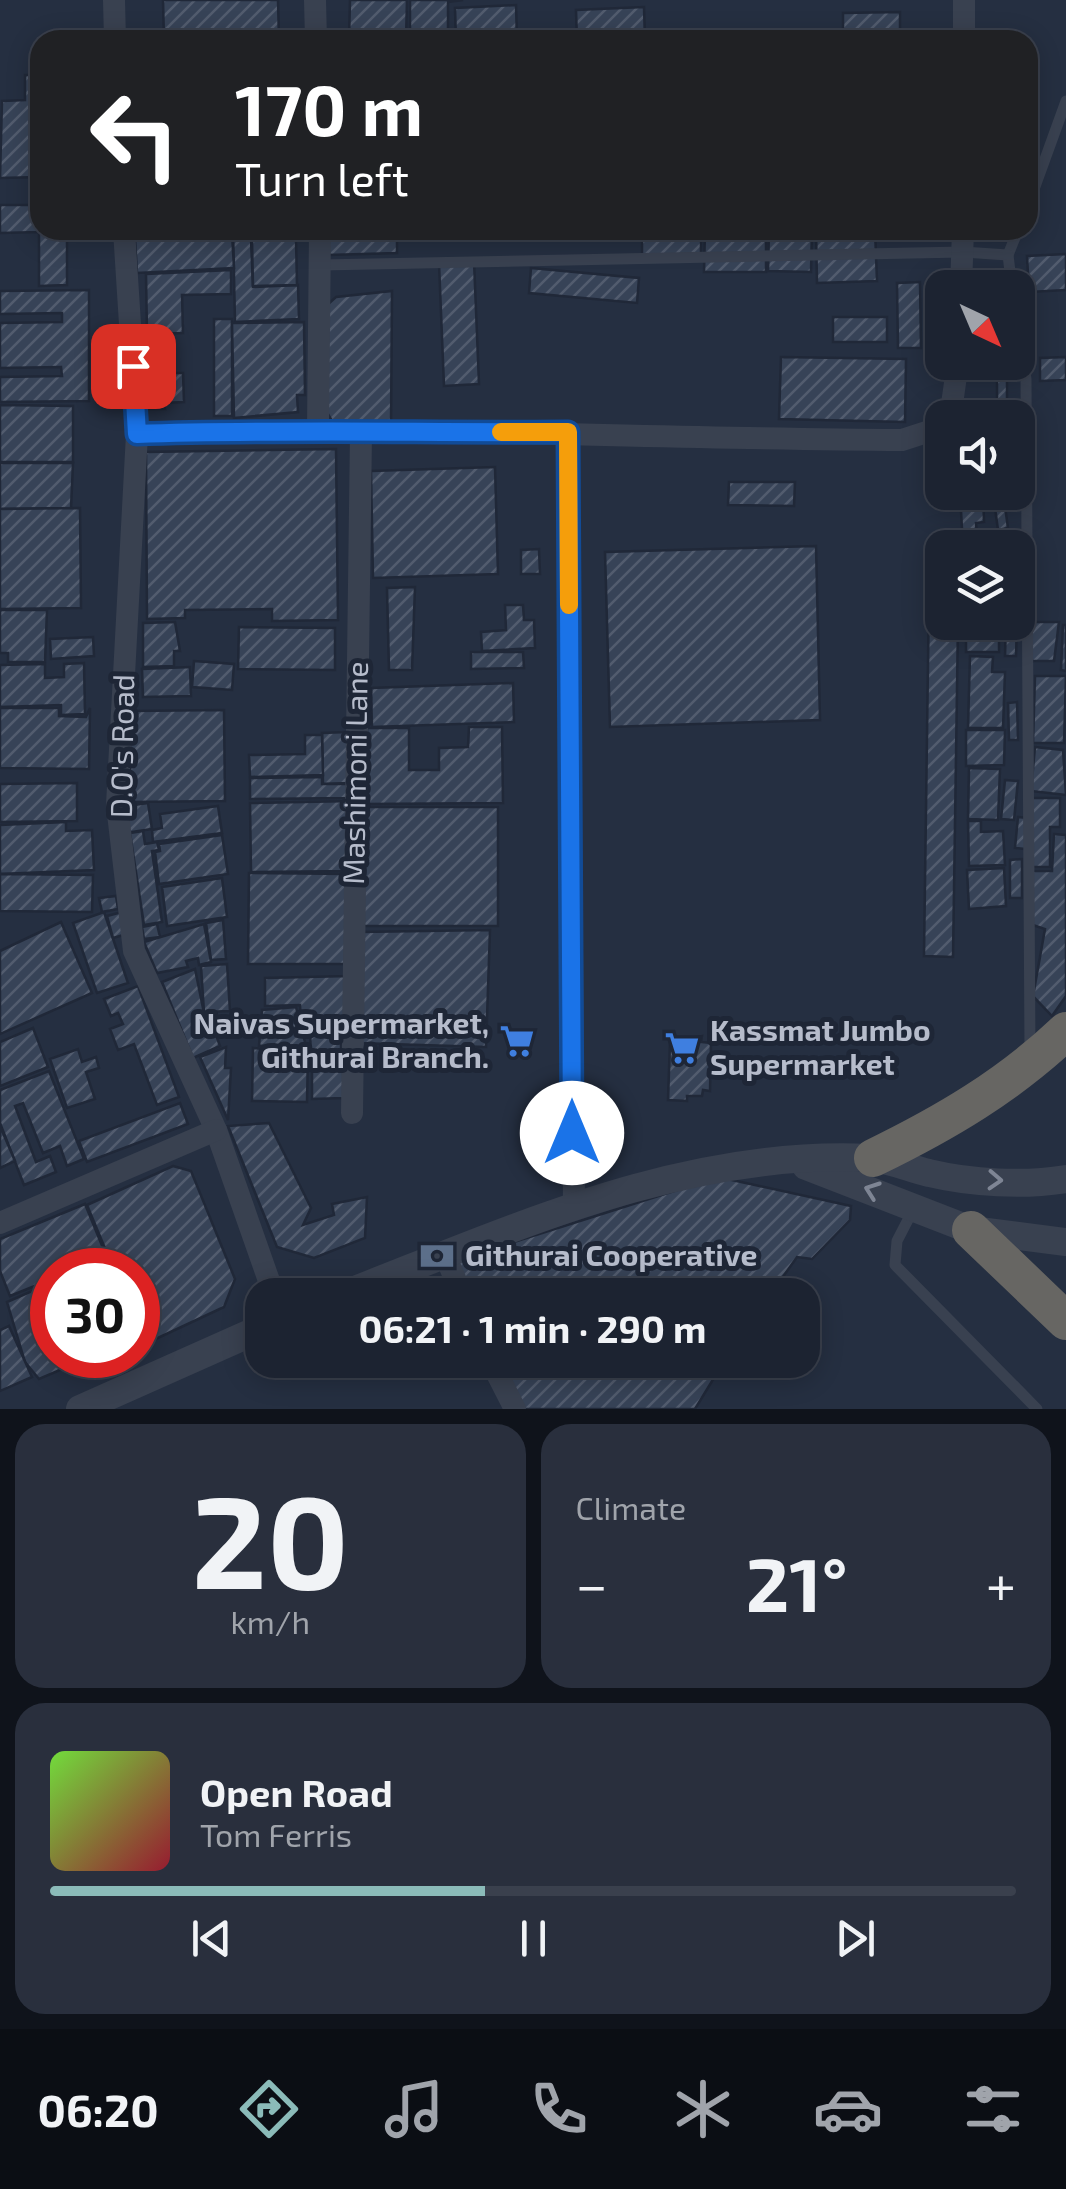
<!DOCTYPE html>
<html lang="en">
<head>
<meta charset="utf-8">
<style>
	body { margin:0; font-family:"Exo 2",sans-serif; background:#292f3d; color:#f1f3f6; height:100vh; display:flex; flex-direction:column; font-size:38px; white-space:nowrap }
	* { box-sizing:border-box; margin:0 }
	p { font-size:32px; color:#a0a4ab }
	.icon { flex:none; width:55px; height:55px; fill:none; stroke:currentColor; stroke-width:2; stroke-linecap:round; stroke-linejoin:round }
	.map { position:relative; height:1409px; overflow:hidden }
	.panel { display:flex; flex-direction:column; gap:15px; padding:15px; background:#0f131b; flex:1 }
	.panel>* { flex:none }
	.hud { position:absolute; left:30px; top:30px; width:1008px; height:210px; border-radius:30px; box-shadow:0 5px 25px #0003,0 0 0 2px #3a404d; background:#202124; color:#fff; overflow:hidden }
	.needle { width:65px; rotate:136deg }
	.tools { position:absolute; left:925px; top:270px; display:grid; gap:20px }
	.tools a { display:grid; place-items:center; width:110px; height:110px; border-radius:20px; background:#1c2331; box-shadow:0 5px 25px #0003,0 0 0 2px #3a404d; font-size:50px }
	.speed { position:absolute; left:30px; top:1248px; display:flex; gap:20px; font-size:50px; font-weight:700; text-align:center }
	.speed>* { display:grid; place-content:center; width:130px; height:130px; border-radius:50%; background:#1c2331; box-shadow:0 5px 25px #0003,0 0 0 2px #3a404d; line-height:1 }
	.speed .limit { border:15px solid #d22; background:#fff; color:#111 }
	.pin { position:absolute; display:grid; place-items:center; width:85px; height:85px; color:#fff; margin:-42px; border-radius:20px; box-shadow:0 5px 15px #0006 }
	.me { position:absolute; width:110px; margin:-55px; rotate:0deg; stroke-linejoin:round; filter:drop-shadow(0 0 8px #0008) }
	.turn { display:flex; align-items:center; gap:35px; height:210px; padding:0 40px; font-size:45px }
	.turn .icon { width:130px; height:130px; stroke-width:2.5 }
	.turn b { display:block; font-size:70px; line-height:85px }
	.big { font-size:75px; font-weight:700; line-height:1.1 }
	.panel .tile { flex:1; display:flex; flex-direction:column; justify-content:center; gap:15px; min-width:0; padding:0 35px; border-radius:30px; background:#292f3d }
	.panel .dial { align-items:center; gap:0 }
	.dial b { font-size:130px; line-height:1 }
	.song { display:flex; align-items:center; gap:30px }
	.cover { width:120px; height:120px; border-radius:15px; background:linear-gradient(135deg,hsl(100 70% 55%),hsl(350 70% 35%)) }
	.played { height:10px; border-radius:5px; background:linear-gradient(90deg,#8bbbb9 45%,#3a404d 45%) }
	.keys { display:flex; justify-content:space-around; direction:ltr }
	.heat { display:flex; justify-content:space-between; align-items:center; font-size:55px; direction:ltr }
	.panel .tiles { flex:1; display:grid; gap:15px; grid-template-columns:1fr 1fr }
	.tile:last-child { grid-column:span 2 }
	.trip { position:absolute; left:245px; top:1278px; width:575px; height:100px; border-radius:30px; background:#1c2331; box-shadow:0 5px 25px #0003,0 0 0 2px #3a404d; font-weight:700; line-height:100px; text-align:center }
	.tab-bar { display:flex; height:160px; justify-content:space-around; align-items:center; background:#0b0e14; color:#a0a4ab }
	.tab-bar .icon { width:70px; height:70px }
	.tab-bar .current { color:#8bbbb9 }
	.tab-bar b { font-size:45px; color:#f1f3f6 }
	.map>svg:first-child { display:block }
	.building { fill:url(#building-hatch); stroke:#202838; stroke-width:2.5 }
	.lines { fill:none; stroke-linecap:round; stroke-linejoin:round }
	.service { stroke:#394150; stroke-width:11 }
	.minor { stroke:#394150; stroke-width:22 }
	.tertiary { stroke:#394150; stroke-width:28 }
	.trunk { stroke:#676663; stroke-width:38 }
	.oneway { stroke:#7e8594 }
	.route-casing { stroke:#114b97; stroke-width:25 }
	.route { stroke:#1a73e8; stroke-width:18 }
	.slow { stroke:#f59e0b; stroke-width:18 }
	.labels { text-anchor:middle; stroke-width:10; stroke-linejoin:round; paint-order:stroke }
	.street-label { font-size:30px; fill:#b6bccb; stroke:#1e2636 }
	.poi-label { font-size:30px; font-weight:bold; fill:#b6bccb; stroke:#1e2636; text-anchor:start }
</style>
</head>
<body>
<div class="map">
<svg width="1066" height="1409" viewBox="0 0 1066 1409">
	<defs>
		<pattern id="building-hatch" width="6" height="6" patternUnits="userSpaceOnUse" patternTransform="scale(2.5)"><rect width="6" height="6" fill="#374357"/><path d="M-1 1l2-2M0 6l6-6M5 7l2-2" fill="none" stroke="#525c6e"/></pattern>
	</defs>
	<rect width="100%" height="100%" fill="#252f41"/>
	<!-- building -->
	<g class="building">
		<path d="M 163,0 L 278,0 L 279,40 L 164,40 Z"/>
		<path d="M 350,0 L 407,0 L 406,40 L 349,40 Z"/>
		<path d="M 410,0 L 463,0 L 448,2 L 448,40 L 410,40 Z"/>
		<path d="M 516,5 L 517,40 L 456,40 L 455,8 Z"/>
		<path d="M 644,7 L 645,40 L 577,40 L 576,10 Z"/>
		<path d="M 900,12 L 900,40 L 843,40 L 843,13 Z"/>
		<path d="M 25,75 L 40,75 L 40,177 L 0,178 L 2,101 L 25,100 Z"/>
		<path d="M 0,205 L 40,205 L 40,230 L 67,230 L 67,285 L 39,286 L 39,232 L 0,233 Z"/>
		<rect x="136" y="230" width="39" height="5"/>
		<path d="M 233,230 L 267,230 L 267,238 L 251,239 L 253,287 L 298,285 L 299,319 L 235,322 Z"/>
		<path d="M 328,230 L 397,230 L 397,253 L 328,255 Z"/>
		<path d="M 593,230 L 636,230 L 636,236 L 593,234 Z"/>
		<rect x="642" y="230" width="59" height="31"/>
		<path d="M 705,230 L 766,230 L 766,272 L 704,272 Z"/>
		<path d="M 769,230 L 812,230 L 811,272 L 768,271 Z"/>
		<path d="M 816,230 L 875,230 L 877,281 L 817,283 Z"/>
		<path d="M 232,233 L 234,268 L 137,273 L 135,238 Z"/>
		<path d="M 296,239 L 297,285 L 253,286 L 252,240 Z"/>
		<path d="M 1066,254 L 1066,290 L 1029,292 L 1027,256 Z"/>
		<path d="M 474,261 L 479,384 L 444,386 L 439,263 Z"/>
		<path d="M 531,268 L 639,278 L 637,303 L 529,293 Z"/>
		<path d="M 231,270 L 231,294 L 182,295 L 183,333 L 147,334 L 146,274 Z"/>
		<path d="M 920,282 L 921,348 L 898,348 L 897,283 Z"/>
		<path d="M 89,290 L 89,401 L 0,402 L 0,377 L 62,376 L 61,367 L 0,368 L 0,323 L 62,322 L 62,313 L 0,314 L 0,291 Z"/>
		<path d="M 392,291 L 391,427 L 336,428 L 325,409 L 326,306 L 336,297 Z"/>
		<rect x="833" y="317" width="54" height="25"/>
		<rect x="214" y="319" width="18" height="97"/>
		<path d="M 304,322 L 305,395 L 297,395 L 298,412 L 234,418 L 232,323 Z"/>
		<path d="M 172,336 L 173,373 L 183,373 L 184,402 L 164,403 L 165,409 L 141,409 L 141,337 Z"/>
		<path d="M 781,357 L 906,359 L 905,422 L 779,419 Z"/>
		<path d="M 1066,357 L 1066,380 L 1040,381 L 1040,358 Z"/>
		<rect x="997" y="372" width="10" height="35"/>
		<path d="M 0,405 L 73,406 L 73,462 L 0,462 Z"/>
		<path d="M 336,449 L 338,620 L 272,621 L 272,609 L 185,610 L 185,618 L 147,619 L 146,452 Z"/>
		<path d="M 0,463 L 73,463 L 71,508 L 0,509 Z"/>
		<path d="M 495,467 L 498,574 L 373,578 L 371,471 Z"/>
		<path d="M 729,482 L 795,482 L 794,506 L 728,505 Z"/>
		<path d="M 960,492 L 983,492 L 984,522 L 976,523 L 978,548 L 963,548 Z"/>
		<path d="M 1003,492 L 1008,528 L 998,530 L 993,493 Z"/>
		<path d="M 80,508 L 81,608 L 0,609 L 0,509 Z"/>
		<path d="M 1011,535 L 1012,548 L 1001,548 L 999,536 Z"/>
		<path d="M 816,546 L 820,720 L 610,727 L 605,552 Z"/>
		<path d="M 539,549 L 540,574 L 521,574 L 521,550 Z"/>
		<path d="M 415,587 L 412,670 L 389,670 L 387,588 Z"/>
		<path d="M 929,591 L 942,591 L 942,622 L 958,622 L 953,957 L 924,956 Z"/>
		<path d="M 505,605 L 523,605 L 524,620 L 534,620 L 535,648 L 482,651 L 481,632 L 506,630 Z"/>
		<path d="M 0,610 L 47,610 L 45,662 L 8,662 L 8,653 L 0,653 Z"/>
		<path d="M 175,622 L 180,651 L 174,651 L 174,666 L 143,667 L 143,623 Z"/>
		<path d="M 966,622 L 999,627 L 999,652 L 966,652 Z"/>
		<path d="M 1006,622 L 1017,622 L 1016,656 L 1005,656 Z"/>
		<path d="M 1029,622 L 1059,622 L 1054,661 L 1028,661 Z"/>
		<path d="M 1063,625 L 1066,625 L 1066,671 L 1061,670 Z"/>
		<path d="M 239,627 L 335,628 L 335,670 L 238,669 Z"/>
		<path d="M 93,637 L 94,656 L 51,659 L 50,639 Z"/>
		<path d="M 471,652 L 523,652 L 524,668 L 471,669 Z"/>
		<path d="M 970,656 L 993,657 L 992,672 L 1005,672 L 1003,728 L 968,728 Z"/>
		<path d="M 194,661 L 234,664 L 232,690 L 192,687 Z"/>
		<path d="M 84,663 L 85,714 L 61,715 L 61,705 L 0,707 L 0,665 L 45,664 L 45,678 L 64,677 L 64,664 Z"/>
		<path d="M 190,667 L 191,696 L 143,697 L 142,669 Z"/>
		<path d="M 1035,676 L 1066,676 L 1064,743 L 1033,743 Z"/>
		<path d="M 513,683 L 514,722 L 372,727 L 371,688 Z"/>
		<path d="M 1017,702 L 1018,740 L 1009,740 L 1008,703 Z"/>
		<path d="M 0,708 L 59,708 L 59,716 L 86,717 L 90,708 L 89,769 L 0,768 Z"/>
		<path d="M 224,710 L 225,801 L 130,802 L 130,711 Z"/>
		<path d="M 469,727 L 502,727 L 503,803 L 367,804 L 367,728 L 409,728 L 409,770 L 439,770 L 439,748 L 468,747 Z"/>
		<path d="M 966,730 L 1005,730 L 1004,765 L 966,766 Z"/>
		<path d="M 347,732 L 349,783 L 323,784 L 322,733 Z"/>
		<path d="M 305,735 L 322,735 L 323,775 L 250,777 L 249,755 L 305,754 Z"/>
		<path d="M 1035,747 L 1063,750 L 1066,795 L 1031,791 Z"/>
		<path d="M 969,768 L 1000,769 L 998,820 L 968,819 Z"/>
		<path d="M 322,777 L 322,784 L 347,784 L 348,798 L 250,799 L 250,778 Z"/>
		<path d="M 1005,780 L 1018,781 L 1014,820 L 1001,819 Z"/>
		<path d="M 77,783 L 77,821 L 0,822 L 0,784 Z"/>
		<path d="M 1031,798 L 1060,798 L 1060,827 L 1050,827 L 1050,867 L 1031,867 Z"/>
		<path d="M 352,801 L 352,871 L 251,872 L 250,803 Z"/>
		<path d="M 148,803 L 152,829 L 125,833 L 126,806 Z"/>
		<path d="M 218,806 L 222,833 L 153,842 L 152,830 L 162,828 L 160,814 Z"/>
		<rect x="363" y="807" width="135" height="119"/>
		<path d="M 1018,817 L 1028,818 L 1025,849 L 1015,848 Z"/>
		<path d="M 968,821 L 981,821 L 981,832 L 1003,831 L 1005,865 L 969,866 Z"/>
		<path d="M 66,822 L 66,831 L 92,830 L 94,870 L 0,874 L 0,825 Z"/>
		<path d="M 143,831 L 145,844 L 157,842 L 159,850 L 152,851 L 162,922 L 144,925 L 130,833 Z"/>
		<path d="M 1054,834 L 1066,835 L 1066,996 L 1052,1016 L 1033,996 L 1045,929 L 1030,924 L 1031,871 L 1052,871 Z"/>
		<path d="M 222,835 L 228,874 L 159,884 L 155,852 L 160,851 L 159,844 Z"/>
		<path d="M 1022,859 L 1022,898 L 1010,898 L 1010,860 Z"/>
		<path d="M 1004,868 L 1006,906 L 969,909 L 967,870 Z"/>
		<path d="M 249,873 L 349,874 L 348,964 L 248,964 Z"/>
		<path d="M 0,874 L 93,875 L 92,912 L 0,911 Z"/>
		<path d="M 222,878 L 227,917 L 167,926 L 162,887 Z"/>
		<path d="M 116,896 L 118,909 L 102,912 L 99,898 Z"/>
		<path d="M 104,912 L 128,983 L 97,993 L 73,923 Z"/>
		<path d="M 122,912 L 127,934 L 113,938 L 107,916 Z"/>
		<path d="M 223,920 L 226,959 L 211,960 L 206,923 Z"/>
		<path d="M 61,922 L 92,993 L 0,1034 L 0,951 Z"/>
		<path d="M 157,924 L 160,937 L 144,939 L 142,927 Z"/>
		<path d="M 204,924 L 211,962 L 199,965 L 198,958 L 186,961 L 188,967 L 157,973 L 144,942 Z"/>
		<path d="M 490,930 L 486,1047 L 357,1043 L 360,932 Z"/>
		<path d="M 227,964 L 230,1011 L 204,1012 L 201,966 Z"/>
		<path d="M 195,969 L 204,1013 L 208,1013 L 220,1046 L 193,1058 L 162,982 Z"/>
		<path d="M 349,976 L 349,1025 L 341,1025 L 341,1065 L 311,1066 L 310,1025 L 301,1025 L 300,1005 L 265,1006 L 265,978 Z"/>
		<path d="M 138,986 L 179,1097 L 157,1105 L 134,1044 L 118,1050 L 110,1029 L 123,1024 L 118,1013 L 111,1016 L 104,999 Z"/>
		<path d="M 296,1007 L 307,1050 L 274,1053 L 273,1045 L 259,1046 L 262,1010 Z"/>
		<path d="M 33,1028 L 48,1067 L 0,1086 L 0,1042 Z"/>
		<path d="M 702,1036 L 701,1042 L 711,1043 L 710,1091 L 703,1090 L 702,1096 L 687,1096 L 687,1101 L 668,1100 L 670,1042 Z"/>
		<path d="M 226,1047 L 225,1068 L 231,1068 L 228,1120 L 200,1057 Z"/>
		<path d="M 253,1048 L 308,1054 L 307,1102 L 252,1101 Z"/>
		<path d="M 78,1049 L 82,1062 L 96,1057 L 99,1068 L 86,1072 L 95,1099 L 67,1108 L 50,1059 Z"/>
		<path d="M 343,1069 L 344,1098 L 312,1099 L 312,1070 Z"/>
		<path d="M 49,1071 L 84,1159 L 67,1166 L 60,1146 L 43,1153 L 23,1103 L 15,1106 L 36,1162 L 50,1156 L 56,1172 L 24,1185 L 0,1123 L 0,1090 Z"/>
		<path d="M 180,1103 L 188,1124 L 87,1162 L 79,1141 Z"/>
		<path d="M 269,1123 L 311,1208 L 303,1225 L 334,1215 L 332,1204 L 367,1197 L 365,1238 L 314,1258 L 277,1247 L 228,1126 Z"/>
		<path d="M 0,1126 L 15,1161 L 0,1168 Z"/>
		<path d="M 173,1166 L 191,1171 L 235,1279 L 224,1307 L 145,1344 L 138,1326 L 138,1270 L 114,1270 L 87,1205 Z"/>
		<path d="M 718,1177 L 851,1206 L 850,1220 L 812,1259 L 797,1257 L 770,1295 L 461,1295 L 458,1260 Z"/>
		<path d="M 85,1204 L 112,1270 L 52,1270 L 52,1279 L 10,1296 L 0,1271 L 0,1239 Z"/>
		<path d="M 48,1284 L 52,1355 L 95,1355 L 39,1379 L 25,1362 L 7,1302 Z"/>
		<path d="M 9,1326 L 32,1377 L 0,1391 L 0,1330 Z"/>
		<path d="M 485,1360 L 725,1360 L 695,1409 L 506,1409 Z"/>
	</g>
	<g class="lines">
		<!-- service -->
		<g class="service">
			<path d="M 1028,206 L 1066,101"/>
			<path d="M 1008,255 L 1018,230"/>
			<path d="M 321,265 L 963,252 L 1008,255 L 1012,288"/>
			<path d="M 1018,327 L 1026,379 L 1030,1053"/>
			<path d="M 913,1210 L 897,1241 L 895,1265 L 1037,1409"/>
		</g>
		<!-- minor -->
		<g class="minor">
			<path d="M 114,0 L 115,40"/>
			<path d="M 315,0 L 316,40"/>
			<path d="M 964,40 L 964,0"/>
			<path d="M 124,230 L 137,434 L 117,805 L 134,951 L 216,1130 L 274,1295"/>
			<path d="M 961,288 L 963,230"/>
			<path d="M 950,418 L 958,362"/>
			<path d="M 318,428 L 320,230"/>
			<path d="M 568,432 L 574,1206"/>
			<path d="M 137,434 C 392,425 647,439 902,440 L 942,427"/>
			<path d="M 352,1113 L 361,433"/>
			<path d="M 0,1223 L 216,1130"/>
			<path d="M 444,1253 L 462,1295"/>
			<path d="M 490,1360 L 515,1409"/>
		</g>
		<!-- tertiary -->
		<g class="tertiary">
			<path d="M 806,1166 L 971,1230 L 1066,1242"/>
			<path d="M 342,1295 C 513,1229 683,1149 870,1158 C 890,1159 910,1169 929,1173 C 971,1183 1024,1186 1066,1179"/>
			<path d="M 80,1409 L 262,1328"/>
		</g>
		<!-- trunk -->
		<g class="trunk">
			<path d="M 873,1158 C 945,1123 1008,1086 1066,1031"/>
			<path d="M 971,1230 L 1066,1321"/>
		</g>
	</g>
	<!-- one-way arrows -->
	<defs><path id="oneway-chevron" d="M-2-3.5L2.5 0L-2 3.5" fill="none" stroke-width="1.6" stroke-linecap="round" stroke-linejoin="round" transform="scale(2.5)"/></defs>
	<g class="oneway">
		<use href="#oneway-chevron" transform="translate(995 1180) rotate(3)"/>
		<use href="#oneway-chevron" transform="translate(872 1190) rotate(-160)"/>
	</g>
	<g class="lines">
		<!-- route casing -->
		<g class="route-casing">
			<path id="route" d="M 133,366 L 137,434 C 281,429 424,433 568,432 L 572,1133"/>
		</g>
		<!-- route -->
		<use href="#route" class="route"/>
		<!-- slow -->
		<path class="slow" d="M 501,432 L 568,432 L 569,605"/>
	</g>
	<!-- icons -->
	<defs>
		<g id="supermarket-bare" transform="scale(2.7)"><path d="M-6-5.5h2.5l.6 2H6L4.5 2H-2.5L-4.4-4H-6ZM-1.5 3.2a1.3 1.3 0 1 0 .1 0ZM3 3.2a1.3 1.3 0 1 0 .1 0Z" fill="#3f7fe0" stroke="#1e2636" stroke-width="2.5" paint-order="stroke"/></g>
		<g id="bank-bare" transform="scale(2.7)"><path d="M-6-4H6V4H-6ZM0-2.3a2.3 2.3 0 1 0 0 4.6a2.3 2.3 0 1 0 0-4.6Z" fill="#5c6f8a" stroke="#1e2636" stroke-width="2.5" paint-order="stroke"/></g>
	</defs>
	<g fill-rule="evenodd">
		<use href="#supermarket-bare" x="517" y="1041"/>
		<use href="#supermarket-bare" x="682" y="1048"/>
		<use href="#bank-bare" x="437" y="1256"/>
	</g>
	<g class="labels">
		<!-- street labels -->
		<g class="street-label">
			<text transform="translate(123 746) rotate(-89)" y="10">D.O's Road</text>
			<text transform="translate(356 773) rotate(-89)" y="10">Mashimoni Lane</text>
		</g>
		<!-- poi labels -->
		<g class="poi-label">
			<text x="489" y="1034" text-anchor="end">Naivas Supermarket,<tspan x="489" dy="34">Githurai Branch.</tspan></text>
			<text x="710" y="1041">Kassmat Jumbo<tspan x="710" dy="34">Supermarket</tspan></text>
			<text x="465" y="1266">Githurai Cooperative</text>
		</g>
	</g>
</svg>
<div class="tools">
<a><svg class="needle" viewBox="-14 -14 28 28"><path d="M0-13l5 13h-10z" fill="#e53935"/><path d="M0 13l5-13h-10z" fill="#a0a4ab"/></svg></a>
<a><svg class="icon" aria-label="sound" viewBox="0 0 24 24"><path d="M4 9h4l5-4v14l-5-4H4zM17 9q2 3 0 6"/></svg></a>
<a><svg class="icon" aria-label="layers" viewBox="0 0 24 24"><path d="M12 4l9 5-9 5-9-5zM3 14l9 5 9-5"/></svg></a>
</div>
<div class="speed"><div class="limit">30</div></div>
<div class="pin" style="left:133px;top:366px;background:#d93025"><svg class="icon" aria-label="arrive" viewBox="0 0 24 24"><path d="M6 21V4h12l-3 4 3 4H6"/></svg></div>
<svg class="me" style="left:572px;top:1133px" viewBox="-20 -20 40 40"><circle r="19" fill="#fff"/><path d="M0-13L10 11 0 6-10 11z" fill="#1a73e8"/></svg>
<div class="trip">06:21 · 1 min · 290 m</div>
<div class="hud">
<div class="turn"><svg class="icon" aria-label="left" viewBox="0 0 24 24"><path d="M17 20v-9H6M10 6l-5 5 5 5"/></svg><div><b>170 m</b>Turn left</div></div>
</div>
</div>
<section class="panel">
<div class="tiles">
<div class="tile dial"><b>20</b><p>km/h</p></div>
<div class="tile"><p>Climate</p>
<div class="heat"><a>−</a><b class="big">21°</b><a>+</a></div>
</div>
<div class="tile">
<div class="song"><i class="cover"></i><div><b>Open Road</b><p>Tom Ferris</p></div></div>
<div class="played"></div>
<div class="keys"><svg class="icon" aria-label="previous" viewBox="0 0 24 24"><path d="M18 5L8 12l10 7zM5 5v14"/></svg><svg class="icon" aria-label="pause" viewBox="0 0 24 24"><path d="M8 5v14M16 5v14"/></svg><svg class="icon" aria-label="next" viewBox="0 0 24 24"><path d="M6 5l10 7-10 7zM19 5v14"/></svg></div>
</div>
</div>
</section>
<nav class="tab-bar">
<b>06:20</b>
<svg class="icon current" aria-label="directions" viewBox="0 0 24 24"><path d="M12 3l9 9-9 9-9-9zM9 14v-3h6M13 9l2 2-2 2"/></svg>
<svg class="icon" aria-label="music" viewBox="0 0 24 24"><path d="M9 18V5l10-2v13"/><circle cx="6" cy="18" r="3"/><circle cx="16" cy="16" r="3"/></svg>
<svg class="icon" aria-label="phone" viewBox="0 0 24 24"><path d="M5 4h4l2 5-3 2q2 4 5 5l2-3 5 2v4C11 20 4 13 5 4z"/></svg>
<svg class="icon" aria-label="climate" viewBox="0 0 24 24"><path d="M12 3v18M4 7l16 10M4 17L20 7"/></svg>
<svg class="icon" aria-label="car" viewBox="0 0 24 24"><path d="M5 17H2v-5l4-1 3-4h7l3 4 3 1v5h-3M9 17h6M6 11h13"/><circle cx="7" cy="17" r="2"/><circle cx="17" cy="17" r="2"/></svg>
<svg class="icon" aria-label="filters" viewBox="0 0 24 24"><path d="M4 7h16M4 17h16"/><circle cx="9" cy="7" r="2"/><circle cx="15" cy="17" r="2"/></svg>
</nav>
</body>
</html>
